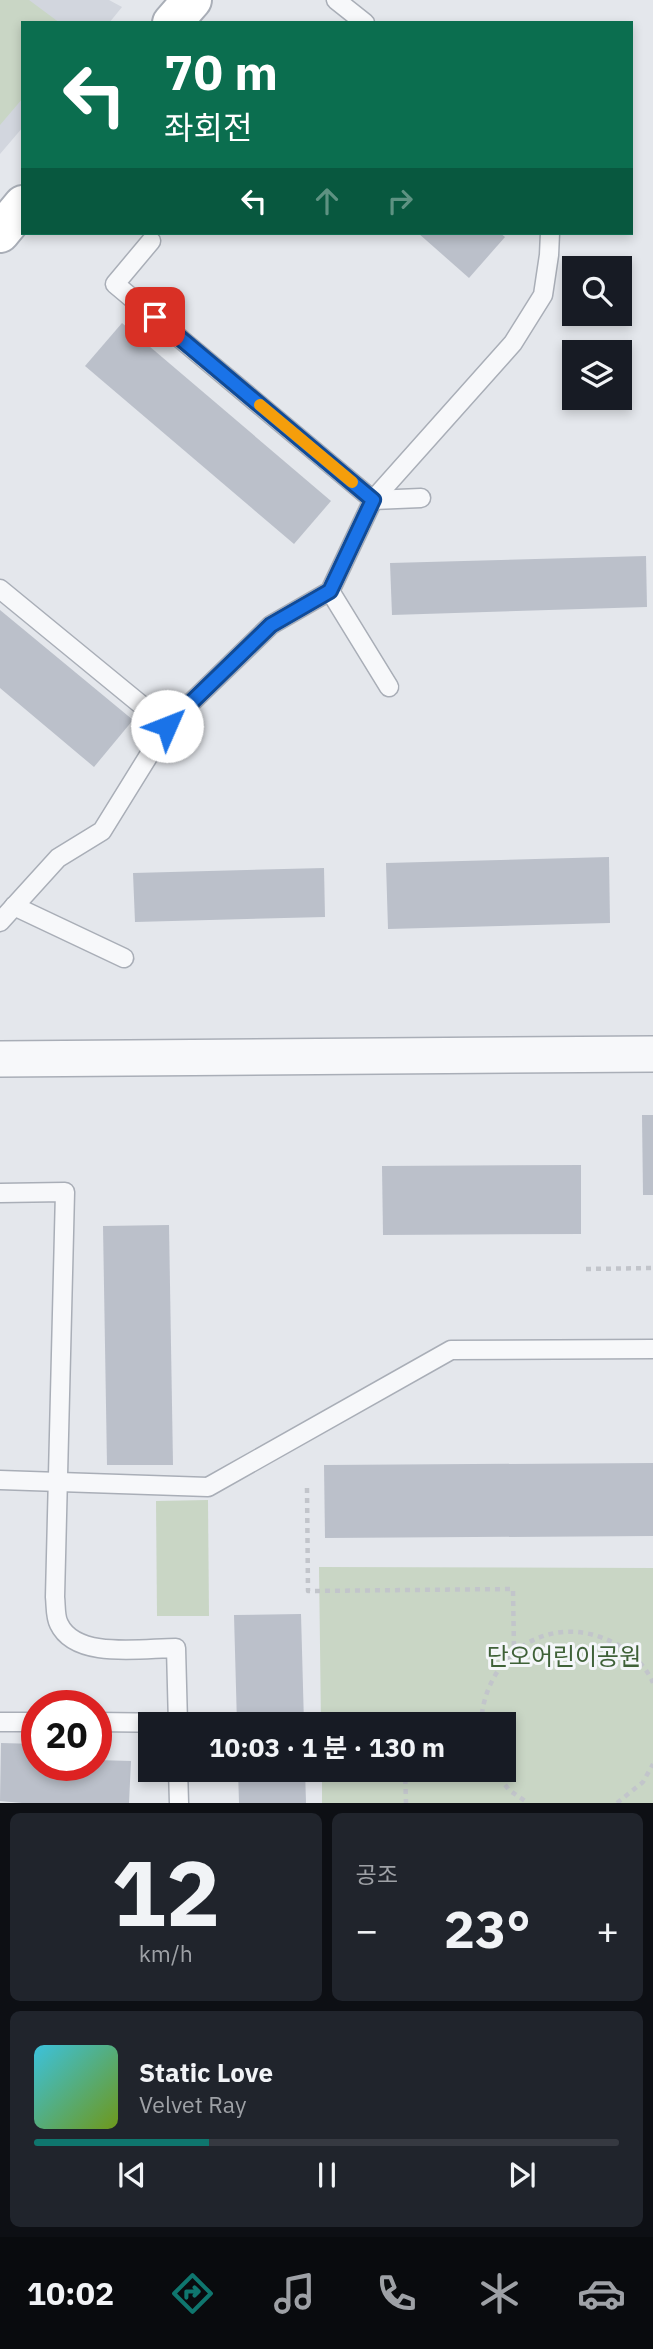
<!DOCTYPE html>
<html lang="ko">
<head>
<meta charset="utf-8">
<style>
	body { margin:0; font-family:"IBM Plex Sans","Noto Sans KR",sans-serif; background:#20242c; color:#f1f3f6; height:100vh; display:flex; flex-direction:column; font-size:26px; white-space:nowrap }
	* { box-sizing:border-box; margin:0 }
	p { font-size:23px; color:#9ea1a6 }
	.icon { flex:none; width:38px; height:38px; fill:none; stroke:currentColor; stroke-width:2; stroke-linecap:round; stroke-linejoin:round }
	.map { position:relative; height:1803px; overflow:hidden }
	.details { display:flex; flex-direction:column; gap:10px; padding:10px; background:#0d0f14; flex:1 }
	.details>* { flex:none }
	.top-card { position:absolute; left:21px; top:21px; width:612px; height:214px; border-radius:0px; box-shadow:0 4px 10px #0003; background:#0b6e4f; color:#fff; overflow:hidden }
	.buttons { position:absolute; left:562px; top:256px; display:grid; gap:14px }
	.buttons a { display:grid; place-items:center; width:70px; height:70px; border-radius:0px; background:#171b24; box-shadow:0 4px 10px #0003; font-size:35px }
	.speed { position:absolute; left:21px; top:1690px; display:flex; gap:14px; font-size:35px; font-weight:700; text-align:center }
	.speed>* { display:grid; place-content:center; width:91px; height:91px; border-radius:50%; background:#171b24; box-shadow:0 4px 10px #0003; line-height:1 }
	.speed .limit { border:10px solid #d22; background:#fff; color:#111 }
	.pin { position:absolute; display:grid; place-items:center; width:60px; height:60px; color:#fff; margin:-30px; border-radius:14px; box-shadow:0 4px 10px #0006 }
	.me { position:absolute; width:77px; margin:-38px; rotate:46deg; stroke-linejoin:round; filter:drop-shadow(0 0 5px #0008) }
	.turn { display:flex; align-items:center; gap:24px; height:147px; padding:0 28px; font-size:32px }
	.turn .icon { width:91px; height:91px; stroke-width:2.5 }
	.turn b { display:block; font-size:49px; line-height:60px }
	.lanes { display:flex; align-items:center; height:66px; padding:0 28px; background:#0003; justify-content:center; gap:35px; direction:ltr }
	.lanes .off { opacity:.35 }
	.big { font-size:52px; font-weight:700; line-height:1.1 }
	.details .card { flex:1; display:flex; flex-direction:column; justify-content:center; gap:10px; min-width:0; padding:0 24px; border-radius:10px; background:#20242c }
	.details .dial { align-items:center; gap:0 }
	.dial b { font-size:91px; line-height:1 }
	.song { display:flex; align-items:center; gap:21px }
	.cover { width:84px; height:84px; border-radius:10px; background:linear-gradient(135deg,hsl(190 70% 55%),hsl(80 70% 35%)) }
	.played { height:7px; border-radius:4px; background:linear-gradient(90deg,#0f766e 30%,#363941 30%) }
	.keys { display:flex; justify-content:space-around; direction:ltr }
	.heat { display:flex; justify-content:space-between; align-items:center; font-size:38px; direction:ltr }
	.details .tiles { flex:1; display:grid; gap:10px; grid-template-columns:1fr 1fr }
	.card:last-child { grid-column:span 2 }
	.trip { position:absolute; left:138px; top:1712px; width:378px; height:70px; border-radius:0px; background:#171b24; box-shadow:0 4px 10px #0003; font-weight:700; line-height:70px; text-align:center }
	.tab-bar { display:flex; height:112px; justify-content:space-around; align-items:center; background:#090b0e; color:#9ea1a6 }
	.tab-bar .icon { width:49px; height:49px }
	.tab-bar .selected { color:#0f766e }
	.tab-bar b { font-size:32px; color:#f1f3f6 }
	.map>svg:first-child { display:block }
	.built { fill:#d2d6de }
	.green { fill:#c9d6c5 }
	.building { fill:#bbc0ca }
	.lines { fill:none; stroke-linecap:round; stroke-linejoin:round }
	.lane-casing { stroke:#a9aeb7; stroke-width:21 }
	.street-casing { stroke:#a9aeb7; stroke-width:38 }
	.secondary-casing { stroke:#a9aeb7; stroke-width:42 }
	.path { stroke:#c2c5cb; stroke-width:4.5; stroke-dasharray:5 5; stroke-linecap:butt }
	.lane { stroke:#f7f8fa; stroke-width:18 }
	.street { stroke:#f7f8fa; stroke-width:35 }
	.secondary { stroke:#fff; stroke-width:38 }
	.route-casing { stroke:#114b97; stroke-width:18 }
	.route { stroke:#1a73e8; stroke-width:12 }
	.slow { stroke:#f59e0b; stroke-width:12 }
	.labels { text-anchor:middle; stroke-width:6; stroke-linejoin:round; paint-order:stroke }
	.park-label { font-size:24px; fill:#3f6138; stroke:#f4f6f9 }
</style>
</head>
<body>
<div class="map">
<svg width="653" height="1803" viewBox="0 0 653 1803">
	<rect width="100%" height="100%" fill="#e4e7ec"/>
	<!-- built -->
	<path class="built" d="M 0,0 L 109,0 L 122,7 L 109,23 L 23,23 L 23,127 L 0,154 Z"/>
	<!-- green -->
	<g class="green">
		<path d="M 0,0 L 29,0 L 60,23 L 23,23 L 23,98 L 0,125 Z"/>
		<path d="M 208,1500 L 209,1616 L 157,1616 L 156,1501 Z"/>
		<path d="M 319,1567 L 653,1568 L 653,1803 L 322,1803 L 322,1769 L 504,1769 L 504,1724 L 321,1724 Z"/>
	</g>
	<!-- building -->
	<g class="building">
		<path d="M 418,233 L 500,233 L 505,237 L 469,278 Z"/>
		<path d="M 122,323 L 331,501 L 294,544 L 85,366 Z"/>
		<path d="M 646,556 L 647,607 L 392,615 L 390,563 Z"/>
		<path d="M 0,610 L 133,720 L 94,767 L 0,688 Z"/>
		<path d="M 609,857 L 610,923 L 388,929 L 386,863 Z"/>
		<path d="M 324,868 L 325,917 L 135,922 L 133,873 Z"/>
		<path d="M 642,1115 L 653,1115 L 653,1195 L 643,1195 Z"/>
		<path d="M 581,1165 L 581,1234 L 383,1235 L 382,1166 Z"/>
		<path d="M 169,1225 L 173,1465 L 107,1465 L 103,1226 Z"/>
		<path d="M 653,1463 L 653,1536 L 325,1538 L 324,1465 Z"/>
		<path d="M 301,1614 L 304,1724 L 237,1724 L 234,1615 Z"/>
		<path d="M 1,1743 L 37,1744 L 37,1766 L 96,1766 L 96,1760 L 131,1761 L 129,1803 L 22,1803 L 0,1801 Z"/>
		<path d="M 238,1769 L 305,1769 L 306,1803 L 239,1803 Z"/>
	</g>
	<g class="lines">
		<!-- lane casing -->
		<g class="lane-casing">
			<g id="lane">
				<path d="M 336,0 L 365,23"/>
				<path d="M 151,241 L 115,284 L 373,500 L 421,498"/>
				<path d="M 0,589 L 167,726"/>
				<path d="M 330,591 L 389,687"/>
				<path d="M 14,906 L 124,958"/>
				<path d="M 0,922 L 58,858 L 102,831 L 167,726 L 271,625 L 330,591 L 373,500 L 513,343 L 543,295 L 549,255 L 550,233"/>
				<path d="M 0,1193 L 65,1192 L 55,1597 C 56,1605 55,1617 59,1624 C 76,1660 143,1648 176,1648 L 178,1724"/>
				<path d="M 0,1480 L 208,1487 L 451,1350 L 653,1349"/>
				<path d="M 0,1722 L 37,1722"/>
				<path d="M 96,1722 L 178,1723"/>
				<path d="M 178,1769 L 179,1803"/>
			</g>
		</g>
		<!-- street casing -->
		<g class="street-casing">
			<path id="street" d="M 0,1059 L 653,1054"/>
		</g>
		<!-- secondary casing -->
		<g class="secondary-casing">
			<g id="secondary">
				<path d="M 172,23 L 192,0"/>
				<path d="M 0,233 L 23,205"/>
			</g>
		</g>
		<!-- path -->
		<g class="path">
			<path d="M 586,1269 L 653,1268"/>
			<path d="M 307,1488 L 308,1591 L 513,1589 L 514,1651"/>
			<path d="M 481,1724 C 484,1653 552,1609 616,1644 C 632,1653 646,1666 653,1683"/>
			<path d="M 405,1769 L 406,1803"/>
			<path d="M 493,1769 L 509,1790 L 528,1803"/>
			<path d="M 617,1803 L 643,1782 L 653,1764"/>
		</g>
		<!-- lane -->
		<use href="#lane" class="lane"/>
		<!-- street -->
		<use href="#street" class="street"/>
		<!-- secondary -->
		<use href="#secondary" class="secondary"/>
	</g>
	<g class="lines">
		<!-- route casing -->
		<g class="route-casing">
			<path id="route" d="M 155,317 L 373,500 L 330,591 L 271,625 L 167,726"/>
		</g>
		<!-- route -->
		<use href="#route" class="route"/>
		<!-- slow -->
		<path class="slow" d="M 260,405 L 352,482"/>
	</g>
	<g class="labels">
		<!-- park labels -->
		<g class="park-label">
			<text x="564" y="1665">단오어린이공원</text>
		</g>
	</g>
</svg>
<div class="buttons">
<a><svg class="icon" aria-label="search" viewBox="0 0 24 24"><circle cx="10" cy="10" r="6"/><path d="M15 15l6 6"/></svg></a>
<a><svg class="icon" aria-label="layers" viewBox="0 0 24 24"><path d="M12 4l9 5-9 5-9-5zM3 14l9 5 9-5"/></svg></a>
</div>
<div class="speed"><div class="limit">20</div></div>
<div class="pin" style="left:155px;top:317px;background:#d93025"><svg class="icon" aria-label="arrive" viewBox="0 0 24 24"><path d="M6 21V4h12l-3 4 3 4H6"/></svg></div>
<svg class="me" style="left:167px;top:726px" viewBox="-20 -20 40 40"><circle r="19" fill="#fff"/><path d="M0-13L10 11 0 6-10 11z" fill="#1a73e8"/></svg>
<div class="trip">10:03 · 1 분 · 130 m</div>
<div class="top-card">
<div class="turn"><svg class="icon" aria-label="left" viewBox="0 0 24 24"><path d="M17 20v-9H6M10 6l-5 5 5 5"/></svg><div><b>70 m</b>좌회전</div></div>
<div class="lanes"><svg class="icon" aria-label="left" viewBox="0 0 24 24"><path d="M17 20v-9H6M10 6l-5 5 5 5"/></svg><svg class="icon off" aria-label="ahead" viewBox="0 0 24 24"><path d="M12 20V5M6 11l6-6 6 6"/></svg><svg class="icon off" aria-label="right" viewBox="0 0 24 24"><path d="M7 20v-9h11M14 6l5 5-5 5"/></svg></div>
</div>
</div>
<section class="details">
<div class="tiles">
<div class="card dial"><b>12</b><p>km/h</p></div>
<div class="card"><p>공조</p>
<div class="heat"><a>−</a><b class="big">23°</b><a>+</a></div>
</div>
<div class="card">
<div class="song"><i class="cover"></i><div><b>Static Love</b><p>Velvet Ray</p></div></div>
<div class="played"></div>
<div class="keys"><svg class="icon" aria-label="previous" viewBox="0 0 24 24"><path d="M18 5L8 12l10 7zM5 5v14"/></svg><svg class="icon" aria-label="pause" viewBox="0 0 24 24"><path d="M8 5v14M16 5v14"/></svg><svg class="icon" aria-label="next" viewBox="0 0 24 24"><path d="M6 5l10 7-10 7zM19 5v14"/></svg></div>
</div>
</div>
</section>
<nav class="tab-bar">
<b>10:02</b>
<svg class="icon selected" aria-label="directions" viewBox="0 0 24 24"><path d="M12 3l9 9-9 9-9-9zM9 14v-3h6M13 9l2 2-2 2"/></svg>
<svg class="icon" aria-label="music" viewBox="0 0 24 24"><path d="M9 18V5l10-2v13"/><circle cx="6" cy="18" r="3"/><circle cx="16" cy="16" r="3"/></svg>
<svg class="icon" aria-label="phone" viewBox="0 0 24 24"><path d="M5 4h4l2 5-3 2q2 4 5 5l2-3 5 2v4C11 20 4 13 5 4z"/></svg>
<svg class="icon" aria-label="climate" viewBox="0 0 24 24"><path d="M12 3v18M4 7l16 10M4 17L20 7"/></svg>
<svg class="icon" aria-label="car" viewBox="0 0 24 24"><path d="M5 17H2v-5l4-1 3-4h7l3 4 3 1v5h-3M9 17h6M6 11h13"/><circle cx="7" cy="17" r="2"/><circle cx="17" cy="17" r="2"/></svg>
</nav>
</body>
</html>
